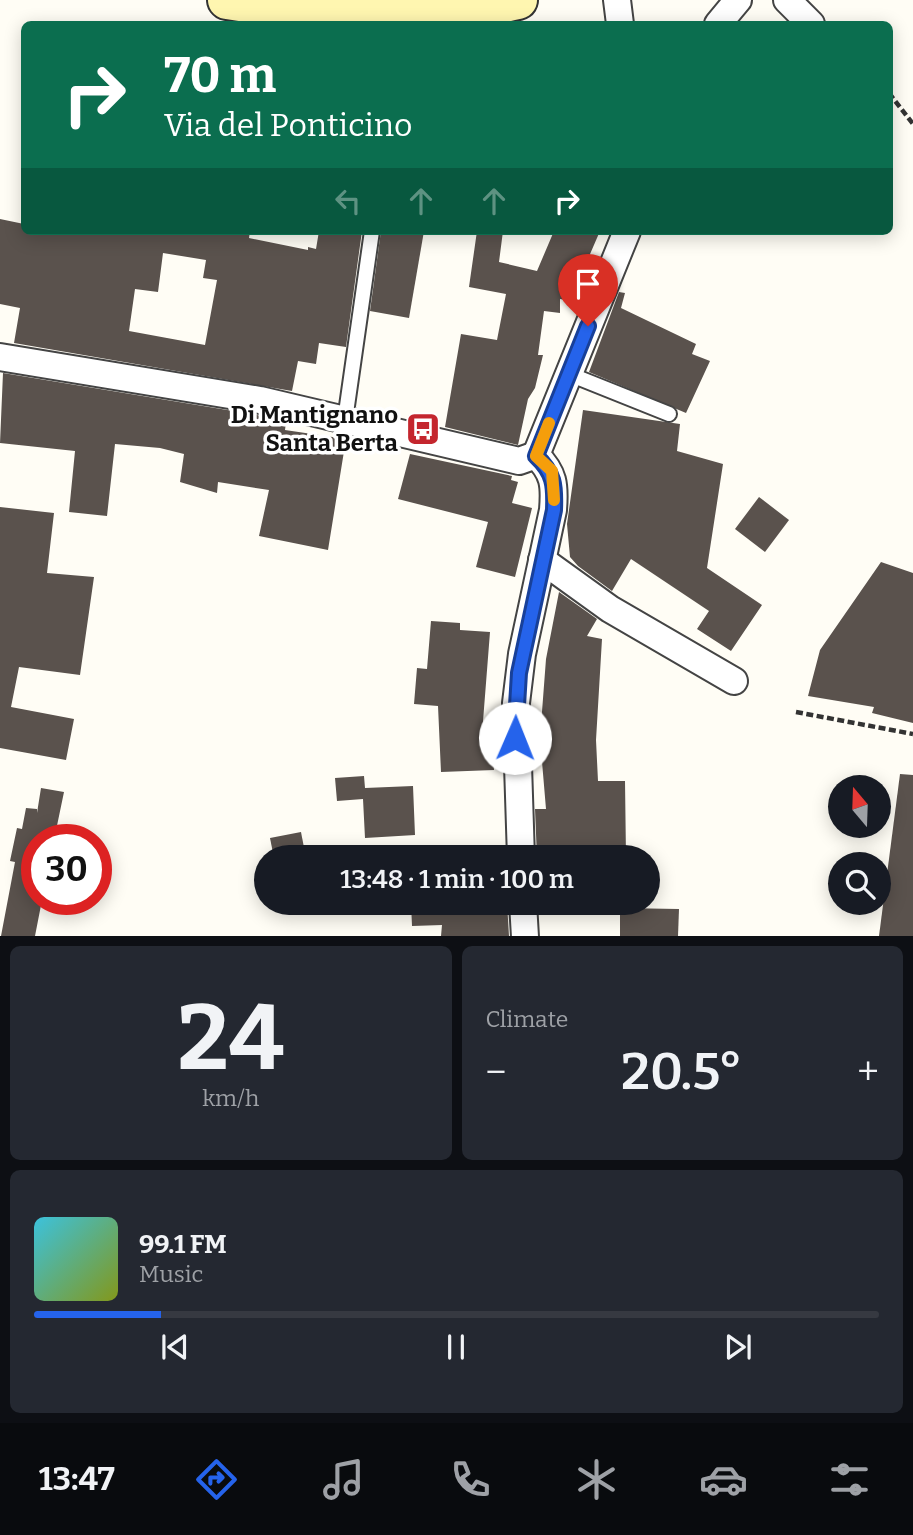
<!DOCTYPE html>
<html lang="en">
<head>
<meta charset="utf-8">
<style>
	body { margin:0; font-family:Bitter,serif; background:#242831; color:#f1f3f6; height:100vh; display:flex; flex-direction:column; font-size:26px; white-space:nowrap }
	* { box-sizing:border-box; margin:0 }
	p { font-size:23px; color:#9ea1a6 }
	.icon { flex:none; width:38px; height:38px; fill:none; stroke:currentColor; stroke-width:2; stroke-linecap:round; stroke-linejoin:round }
	.map { position:relative; height:936px; overflow:hidden }
	.panel { display:flex; flex-direction:column; gap:10px; padding:10px; background:#0d0f14; flex:1 }
	.panel>* { flex:none }
	.top-card { position:absolute; left:21px; top:21px; width:872px; height:214px; border-radius:10px; box-shadow:0 4px 18px #0003; background:#0b6e4f; color:#fff; overflow:hidden }
	.needle { width:46px; rotate:341deg }
	.tools { position:absolute; left:828px; top:775px; display:grid; gap:14px }
	.tools a { display:grid; place-items:center; width:63px; height:63px; border-radius:50%; background:#171b24; box-shadow:0 4px 18px #0003; font-size:35px }
	.speed { position:absolute; left:21px; top:824px; display:flex; gap:14px; font-size:35px; font-weight:700; text-align:center }
	.speed>* { display:grid; place-content:center; width:91px; height:91px; border-radius:50%; background:#171b24; box-shadow:0 4px 18px #0003; line-height:1 }
	.speed .limit { border:10px solid #d22; background:#fff; color:#111 }
	.pin { position:absolute; display:grid; place-items:center; width:60px; height:60px; color:#fff; margin:-72px -30px; border-radius:50% 50% 50% 0; rotate:-45deg; box-shadow:0 0 7px #0007 }
	.pin .icon { rotate:45deg }
	.me { position:absolute; width:77px; margin:-38px; rotate:1deg; stroke-linejoin:round; filter:drop-shadow(0 0 5px #0008) }
	.turn { display:flex; align-items:center; gap:24px; height:147px; padding:0 28px; font-size:32px }
	.turn .icon { width:91px; height:91px; stroke-width:2.5 }
	.turn b { display:block; font-size:49px; line-height:60px }
	.lanes { display:flex; align-items:center; height:66px; padding:0 28px; background:#0003; justify-content:center; gap:35px; direction:ltr }
	.lanes .off { opacity:.35 }
	.big { font-size:52px; font-weight:600; line-height:1.1 }
	.panel .tile { flex:1; display:flex; flex-direction:column; justify-content:center; gap:10px; min-width:0; padding:0 24px; border-radius:10px; background:#242831 }
	.panel .dial { align-items:center; gap:0 }
	.dial b { font-size:91px; line-height:1 }
	.song { display:flex; align-items:center; gap:21px }
	.cover { width:84px; height:84px; border-radius:10px; background:linear-gradient(135deg,hsl(190 70% 55%),hsl(70 70% 35%)) }
	.played { height:7px; border-radius:4px; background:linear-gradient(90deg,#2563eb 15%,#363941 15%) }
	.keys { display:flex; justify-content:space-around; direction:ltr }
	.heat { display:flex; justify-content:space-between; align-items:center; font-size:38px; direction:ltr }
	.panel .tiles { flex:1; display:grid; gap:10px; grid-template-columns:1fr 1fr }
	.tile:last-child { grid-column:span 2 }
	.trip { position:absolute; left:254px; top:845px; width:406px; height:70px; border-radius:35px; background:#171b24; box-shadow:0 4px 18px #0003; font-weight:600; line-height:70px; text-align:center }
	.dock { display:flex; height:112px; justify-content:space-around; align-items:center; background:#090b0e; color:#9ea1a6 }
	.dock .icon { width:49px; height:49px }
	.dock .current { color:#2563eb }
	.dock b { font-size:32px; color:#f1f3f6 }
	.map>svg:first-child { display:block }
	.building { fill:#5a524d; fill-rule:evenodd }
	.lines { fill:none; stroke-linecap:round; stroke-linejoin:round }
	.lane-casing { stroke:#444; stroke-width:18 }
	.street-casing { stroke:#444; stroke-width:30 }
	.secondary-casing { stroke:#333; stroke-width:42 }
	.path { stroke:#333; stroke-width:4.5; stroke-dasharray:7 3.5; stroke-linecap:butt }
	.lane { stroke:#fff; stroke-width:14 }
	.street { stroke:#fff; stroke-width:26 }
	.secondary { stroke:#fff6b0; stroke-width:38 }
	.route-casing { stroke:#184099; stroke-width:18 }
	.route { stroke:#2563eb; stroke-width:12 }
	.slow { stroke:#f59e0b; stroke-width:12 }
	.labels { text-anchor:middle; stroke-width:7; stroke-linejoin:round; paint-order:stroke }
	.poi-label { font-size:24px; font-weight:bold; fill:#111; stroke:#fff; text-anchor:end }
</style>
</head>
<body>
<div class="map">
<svg width="913" height="937" viewBox="0 0 913 937">
	<rect width="100%" height="100%" fill="#fffdf5"/>
	<!-- building -->
	<g class="building">
		<path d="M 0,219 L 24,224 L 24,231 L 250,231 L 249,238 L 308,250 L 308,247 L 316,249 L 319,231 L 362,231 L 346,347 L 319,343 L 316,364 L 298,361 L 292,391 L 14,343 L 20,308 L 0,304 ZM 163,253 L 206,260 L 203,278 L 217,280 L 205,345 L 129,331 L 135,289 L 158,292 Z"/>
		<path d="M 381,231 L 424,231 L 409,318 L 370,311 Z"/>
		<path d="M 477,231 L 503,231 L 499,262 L 537,271 L 554,231 L 600,231 L 578,282 L 588,284 L 581,303 L 560,299 L 560,313 L 544,311 L 538,355 L 543,355 L 535,388 L 528,399 L 518,445 L 445,427 L 461,334 L 497,340 L 506,294 L 469,287 Z"/>
		<path d="M 619,292 L 625,293 L 621,308 L 696,344 L 692,354 L 710,361 L 686,413 L 589,372 Z"/>
		<path d="M 3,373 L 257,415 L 286,422 L 285,430 L 346,439 L 328,550 L 259,536 L 269,490 L 218,482 L 217,493 L 180,482 L 184,454 L 160,448 L 115,444 L 107,516 L 69,512 L 75,451 L 0,443 Z"/>
		<path d="M 583,410 L 680,424 L 677,451 L 723,464 L 707,568 L 762,605 L 731,651 L 697,629 L 709,611 L 631,559 L 612,591 L 578,566 L 570,557 L 567,524 Z"/>
		<path d="M 410,454 L 512,476 L 511,480 L 518,482 L 512,503 L 532,508 L 515,577 L 476,567 L 488,522 L 398,499 Z"/>
		<path d="M 759,497 L 789,520 L 765,552 L 735,529 Z"/>
		<path d="M 0,507 L 54,513 L 47,573 L 94,577 L 80,675 L 19,667 L 11,707 L 74,719 L 66,760 L 0,748 Z"/>
		<path d="M 881,562 L 913,573 L 913,723 L 872,713 L 874,707 L 808,696 L 820,650 Z"/>
		<path d="M 559,592 L 597,619 L 587,636 L 602,639 L 596,740 L 598,781 L 625,781 L 626,858 L 537,858 L 535,809 L 546,809 L 540,738 L 546,659 Z"/>
		<path d="M 431,621 L 460,623 L 460,630 L 490,632 L 482,734 L 492,733 L 494,770 L 441,772 L 438,706 L 414,704 L 417,668 L 427,669 Z"/>
		<path d="M 900,774 L 913,775 L 913,936 L 879,936 Z"/>
		<path d="M 364,776 L 365,788 L 413,786 L 415,835 L 365,838 L 363,799 L 337,801 L 335,778 Z"/>
		<path d="M 41,788 L 64,792 L 54,840 L 37,840 L 37,900 L 42,900 L 35,936 L 1,936 L 15,862 L 10,861 L 17,828 L 22,829 L 26,808 L 37,809 L 37,813 Z"/>
		<path d="M 301,832 L 306,858 L 274,858 L 270,838 Z"/>
		<path d="M 411,903 L 507,903 L 509,936 L 441,936 L 442,925 L 412,926 Z"/>
		<path d="M 620,908 L 679,909 L 678,936 L 620,936 Z"/>
	</g>
	<g class="lines">
		<!-- lane casing -->
		<g class="lane-casing">
			<g id="lane">
				<path d="M 569,374 L 669,414"/>
				<path d="M 345,420 L 372,231"/>
			</g>
		</g>
		<!-- street casing -->
		<g class="street-casing">
			<g id="street">
				<path d="M 617,0 L 620,24"/>
				<path d="M 787,0 L 811,24"/>
				<path d="M 718,24 L 738,0"/>
				<path d="M 0,357 L 260,400 L 519,461 L 536,455"/>
				<path d="M 536,455 L 627,231"/>
				<path d="M 542,560 L 610,609 L 734,681"/>
				<path d="M 521,858 L 516,703 L 522,654 L 553,510 C 555,485 554,473 536,455"/>
				<path d="M 523,903 L 525,937"/>
			</g>
		</g>
		<!-- secondary casing -->
		<g class="secondary-casing">
			<path id="secondary" d="M 227,0 C 335,17 409,25 518,0"/>
		</g>
		<!-- path -->
		<g class="path">
			<path d="M 889,93 L 913,124"/>
			<path d="M 796,712 L 913,734"/>
		</g>
		<!-- lane -->
		<use href="#lane" class="lane"/>
		<!-- street -->
		<use href="#street" class="street"/>
		<!-- secondary -->
		<use href="#secondary" class="secondary"/>
	</g>
	<g class="lines">
		<!-- route casing -->
		<g class="route-casing">
			<path id="route" d="M 515,738 L 519,673 L 554,510 C 555,485 554,473 536,456 L 588,326"/>
		</g>
		<!-- route -->
		<use href="#route" class="route"/>
		<!-- slow -->
		<path class="slow" d="M 549,423 L 536,456 L 552,471 L 554,500"/>
	</g>
	<!-- icons -->
	<defs>
		<g id="bus-square" transform="scale(1.75)"><rect x="-9" y="-9" width="18" height="18" rx="4" fill="#c4262e" stroke="#fff"/><path d="M-5-6H5V4H4V6H2V4H-2V6H-4V4H-5ZM-3.5-4V0h7V-4ZM-3.5 1.2v1.5H-2V1.2ZM2 1.2v1.5H3.5V1.2Z" fill="#fff"/></g>
	</defs>
	<g fill-rule="evenodd">
		<use href="#bus-square" x="423" y="429"/>
	</g>
	<g class="labels">
		<!-- poi labels -->
		<g class="poi-label">
			<text x="398" y="423">Di Mantignano<tspan x="398" dy="28">Santa Berta</tspan></text>
		</g>
	</g>
</svg>
<div class="tools">
<a><svg class="needle" viewBox="-14 -14 28 28"><path d="M0-13l5 13h-10z" fill="#e53935"/><path d="M0 13l5-13h-10z" fill="#9ea1a6"/></svg></a>
<a><svg class="icon" aria-label="search" viewBox="0 0 24 24"><circle cx="10" cy="10" r="6"/><path d="M15 15l6 6"/></svg></a>
</div>
<div class="speed"><div class="limit">30</div></div>
<div class="pin" style="left:588px;top:326px;background:#d93025"><svg class="icon" aria-label="arrive" viewBox="0 0 24 24"><path d="M6 21V4h12l-3 4 3 4H6"/></svg></div>
<svg class="me" style="left:515px;top:738px" viewBox="-20 -20 40 40"><circle r="19" fill="#fff"/><path d="M0-13L10 11 0 6-10 11z" fill="#2563eb"/></svg>
<div class="trip">13:48 · 1 min · 100 m</div>
<div class="top-card">
<div class="turn"><svg class="icon" aria-label="right" viewBox="0 0 24 24"><path d="M7 20v-9h11M14 6l5 5-5 5"/></svg><div><b>70 m</b>Via del Ponticino</div></div>
<div class="lanes"><svg class="icon off" aria-label="left" viewBox="0 0 24 24"><path d="M17 20v-9H6M10 6l-5 5 5 5"/></svg><svg class="icon off" aria-label="ahead" viewBox="0 0 24 24"><path d="M12 20V5M6 11l6-6 6 6"/></svg><svg class="icon off" aria-label="ahead" viewBox="0 0 24 24"><path d="M12 20V5M6 11l6-6 6 6"/></svg><svg class="icon" aria-label="right" viewBox="0 0 24 24"><path d="M7 20v-9h11M14 6l5 5-5 5"/></svg></div>
</div>
</div>
<section class="panel">
<div class="tiles">
<div class="tile dial"><b>24</b><p>km/h</p></div>
<div class="tile"><p>Climate</p>
<div class="heat"><a>−</a><b class="big">20.5°</b><a>+</a></div>
</div>
<div class="tile">
<div class="song"><i class="cover"></i><div><b>99.1 FM</b><p>Music</p></div></div>
<div class="played"></div>
<div class="keys"><svg class="icon" aria-label="previous" viewBox="0 0 24 24"><path d="M18 5L8 12l10 7zM5 5v14"/></svg><svg class="icon" aria-label="pause" viewBox="0 0 24 24"><path d="M8 5v14M16 5v14"/></svg><svg class="icon" aria-label="next" viewBox="0 0 24 24"><path d="M6 5l10 7-10 7zM19 5v14"/></svg></div>
</div>
</div>
</section>
<nav class="dock">
<b>13:47</b>
<svg class="icon current" aria-label="directions" viewBox="0 0 24 24"><path d="M12 3l9 9-9 9-9-9zM9 14v-3h6M13 9l2 2-2 2"/></svg>
<svg class="icon" aria-label="music" viewBox="0 0 24 24"><path d="M9 18V5l10-2v13"/><circle cx="6" cy="18" r="3"/><circle cx="16" cy="16" r="3"/></svg>
<svg class="icon" aria-label="phone" viewBox="0 0 24 24"><path d="M5 4h4l2 5-3 2q2 4 5 5l2-3 5 2v4C11 20 4 13 5 4z"/></svg>
<svg class="icon" aria-label="climate" viewBox="0 0 24 24"><path d="M12 3v18M4 7l16 10M4 17L20 7"/></svg>
<svg class="icon" aria-label="car" viewBox="0 0 24 24"><path d="M5 17H2v-5l4-1 3-4h7l3 4 3 1v5h-3M9 17h6M6 11h13"/><circle cx="7" cy="17" r="2"/><circle cx="17" cy="17" r="2"/></svg>
<svg class="icon" aria-label="filters" viewBox="0 0 24 24"><path d="M4 7h16M4 17h16"/><circle cx="9" cy="7" r="2"/><circle cx="15" cy="17" r="2"/></svg>
</nav>
</body>
</html>
